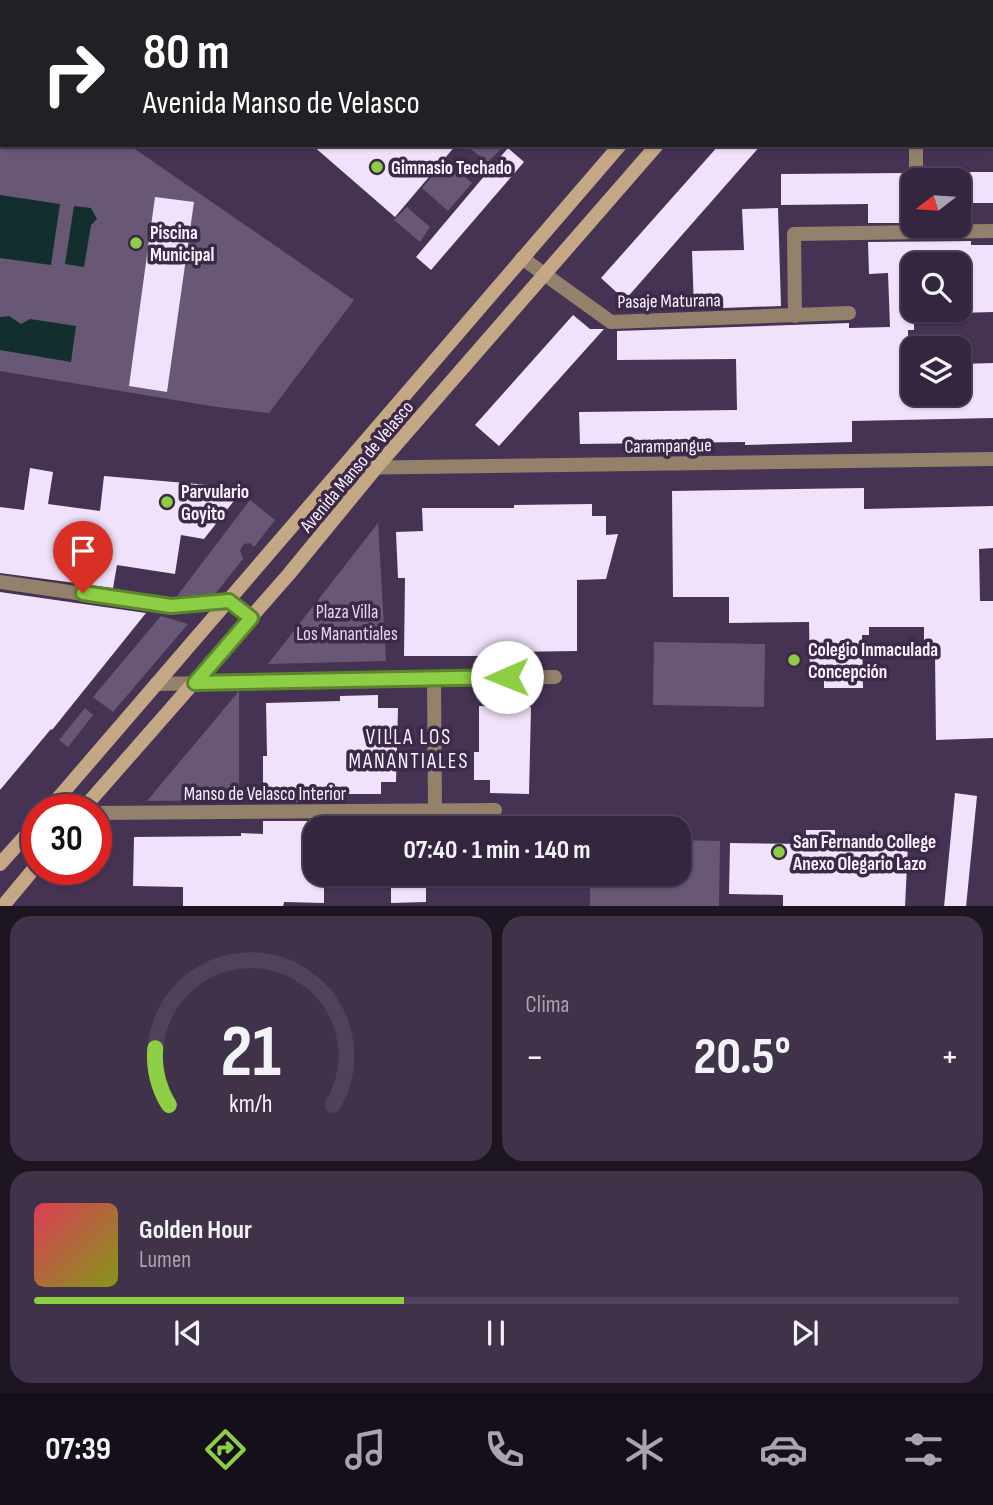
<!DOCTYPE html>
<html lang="es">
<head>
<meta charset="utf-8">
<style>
	body { margin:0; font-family:"Sofia Sans Condensed",sans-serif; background:#3f3249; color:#f1f3f6; height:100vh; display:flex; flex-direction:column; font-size:26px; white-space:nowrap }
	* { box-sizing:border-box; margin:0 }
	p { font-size:23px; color:#a9a5b0 }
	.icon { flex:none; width:38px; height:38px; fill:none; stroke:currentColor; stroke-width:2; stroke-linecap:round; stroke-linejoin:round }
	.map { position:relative; height:906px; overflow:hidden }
	.details { display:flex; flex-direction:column; gap:10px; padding:10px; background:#1d1522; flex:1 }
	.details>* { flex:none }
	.banner { position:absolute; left:0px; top:0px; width:994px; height:147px; box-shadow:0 2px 5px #0004,0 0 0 2px #4e4358; background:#202124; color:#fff; overflow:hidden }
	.needle { width:46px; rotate:253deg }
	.buttons { position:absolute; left:901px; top:168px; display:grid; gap:14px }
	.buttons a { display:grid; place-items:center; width:70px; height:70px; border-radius:14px; background:#34263e; box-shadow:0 2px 5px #0004,0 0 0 2px #4e4358; font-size:35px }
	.speed { position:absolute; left:21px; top:794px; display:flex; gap:14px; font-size:35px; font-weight:700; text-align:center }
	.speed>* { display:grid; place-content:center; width:91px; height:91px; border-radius:50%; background:#34263e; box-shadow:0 2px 5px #0004,0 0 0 2px #4e4358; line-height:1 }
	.speed .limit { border:10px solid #d22; background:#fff; color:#111 }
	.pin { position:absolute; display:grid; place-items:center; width:60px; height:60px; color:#fff; margin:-72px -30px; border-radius:50% 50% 50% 0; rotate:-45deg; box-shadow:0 0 7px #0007 }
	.pin .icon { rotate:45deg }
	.me { position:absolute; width:77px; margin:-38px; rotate:269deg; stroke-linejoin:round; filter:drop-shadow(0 0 5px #0008) }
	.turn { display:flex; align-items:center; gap:24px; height:147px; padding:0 28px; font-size:32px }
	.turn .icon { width:91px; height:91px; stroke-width:2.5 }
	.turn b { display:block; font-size:49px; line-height:60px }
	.big { font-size:52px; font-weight:700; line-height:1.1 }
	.details .tile { flex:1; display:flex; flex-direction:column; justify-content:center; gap:10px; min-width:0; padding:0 24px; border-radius:21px; background:#3f3249 }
	.details .dial { align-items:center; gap:0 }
	.dial svg { height:182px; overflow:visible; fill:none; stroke:#4e4358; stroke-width:7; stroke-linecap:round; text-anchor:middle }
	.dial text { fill:#f1f3f6; stroke:none }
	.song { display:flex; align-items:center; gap:21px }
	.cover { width:84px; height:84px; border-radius:10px; background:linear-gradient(135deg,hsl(350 70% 55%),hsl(70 70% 35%)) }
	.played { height:7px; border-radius:4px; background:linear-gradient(90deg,#8dce44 40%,#4e4358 40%) }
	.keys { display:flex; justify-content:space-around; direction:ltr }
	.heat { display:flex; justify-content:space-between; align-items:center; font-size:38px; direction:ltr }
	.details .tiles { flex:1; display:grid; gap:10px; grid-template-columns:1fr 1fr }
	.tile:last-child { grid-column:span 2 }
	.trip { position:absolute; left:303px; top:816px; width:388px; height:70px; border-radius:21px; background:#34263e; box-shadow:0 2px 5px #0004,0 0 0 2px #4e4358; font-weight:700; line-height:70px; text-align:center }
	.tabs { display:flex; height:112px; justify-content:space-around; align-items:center; background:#150f19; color:#a9a5b0 }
	.tabs .icon { width:49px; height:49px }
	.tabs .current { color:#8dce44 }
	.tabs b { font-size:32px; color:#f1f3f6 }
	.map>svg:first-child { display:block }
	.green { fill:#695776 }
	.water { fill:#122e2d }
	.building { fill:#f0e2fa }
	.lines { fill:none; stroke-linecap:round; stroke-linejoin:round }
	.minor { stroke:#94816c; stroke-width:14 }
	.tertiary { stroke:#94816c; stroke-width:14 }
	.secondary { stroke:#c4a785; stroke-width:14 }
	.route-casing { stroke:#5c862c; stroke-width:18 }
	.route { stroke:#8dce44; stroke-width:12 }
	.poi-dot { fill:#8dce44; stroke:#3c2948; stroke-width:2.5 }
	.labels { text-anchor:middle; stroke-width:7; stroke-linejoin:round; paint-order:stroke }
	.poi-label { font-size:19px; font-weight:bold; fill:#f8f2fe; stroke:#3c2948; text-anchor:start }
	.street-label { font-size:19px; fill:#f8f2fe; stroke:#3c2948 }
	.park-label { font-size:19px; fill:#e7d5f4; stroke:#3c2948 }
	.neighbourhood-label { font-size:21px; letter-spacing:2px; fill:#f8f2fe; stroke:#3c2948 }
</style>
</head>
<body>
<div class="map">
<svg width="993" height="907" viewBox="0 0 993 907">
	<rect width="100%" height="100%" fill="#463353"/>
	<!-- green -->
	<g class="green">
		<path d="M 0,0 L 136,0 L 2,2 L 2,145 L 129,145 L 354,300 L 269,413 L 217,407 L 0,371 Z"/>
		<path d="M 465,145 L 496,145 L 501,149 L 488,162 Z"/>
		<path d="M 446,160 L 472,183 L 448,211 L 422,188 Z"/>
		<path d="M 407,207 L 430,227 L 420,242 L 394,220 Z"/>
		<path d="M 250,500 L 275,520 L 254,547 L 250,543 L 244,544 L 240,550 L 243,559 L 215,594 L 177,596 Z"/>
		<path d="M 378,523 L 386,661 L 268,664 Z"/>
		<path d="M 161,616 L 188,624 L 113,712 L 93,697 Z"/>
		<path d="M 654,642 L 765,644 L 764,707 L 653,705 Z"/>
		<path d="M 239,691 L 239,800 L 147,801 Z"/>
		<path d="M 85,708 L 93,715 L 68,747 L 59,740 Z"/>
		<path d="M 679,840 L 720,841 L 719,906 L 590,906 L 590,873 L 679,873 Z"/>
	</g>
	<!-- water -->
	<g class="water">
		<path d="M 0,195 L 60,204 L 51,265 L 0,258 Z"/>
		<path d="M 74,206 L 91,208 L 97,219 L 91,225 L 84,267 L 65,264 Z"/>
		<path d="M 9,316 L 21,324 L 30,319 L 76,326 L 71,362 L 0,350 L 0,317 Z"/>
	</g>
	<!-- building -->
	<g class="building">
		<path d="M 312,145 L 456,145 L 395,217 Z"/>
		<path d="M 719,145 L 761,145 L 625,300 L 601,278 Z"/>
		<path d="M 508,148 L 524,162 L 431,270 L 416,257 Z"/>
		<rect x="959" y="172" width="34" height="31"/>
		<path d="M 906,173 L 909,223 L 868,223 L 868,204 L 781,205 L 781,174 Z"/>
		<path d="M 155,197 L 194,202 L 167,392 L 129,386 Z"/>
		<path d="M 778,208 L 781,306 L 694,309 L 692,251 L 744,250 L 742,209 Z"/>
		<path d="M 971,241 L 971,245 L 993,245 L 993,312 L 959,313 L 959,264 L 914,264 L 914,330 L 908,330 L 909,394 L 959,394 L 959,364 L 993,363 L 993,418 L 852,421 L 852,442 L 745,445 L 745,442 L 580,444 L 579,412 L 737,410 L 736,359 L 617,360 L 617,331 L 849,323 L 849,328 L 890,327 L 888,273 L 869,274 L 868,242 Z"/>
		<path d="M 573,315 L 590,329 L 604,329 L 499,446 L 475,425 Z"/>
		<path d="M 30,468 L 53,472 L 48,504 L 100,511 L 104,476 L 244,488 L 204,539 L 181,535 L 175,574 L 117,565 L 113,588 L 0,573 L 0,507 L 24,510 Z"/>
		<path d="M 864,488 L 864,509 L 993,506 L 993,548 L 979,549 L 980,601 L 993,601 L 993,738 L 936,740 L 935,655 L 924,655 L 924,627 L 869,627 L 869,635 L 862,635 L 863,688 L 824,688 L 824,673 L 810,673 L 809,622 L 729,623 L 729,597 L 673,597 L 672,491 Z"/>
		<path d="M 592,504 L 592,516 L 606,516 L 606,535 L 618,534 L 606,579 L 577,580 L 577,651 L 499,652 L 499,656 L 404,656 L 405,578 L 398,578 L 396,532 L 423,531 L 422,508 L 514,508 L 514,505 Z"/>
		<path d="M 0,592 L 146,613 L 52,730 L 51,729 L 0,790 Z"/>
		<path d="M 378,695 L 378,708 L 398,708 L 396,782 L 381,782 L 381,794 L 313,794 L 313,802 L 263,802 L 263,756 L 267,756 L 266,703 L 340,701 L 340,696 Z"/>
		<path d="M 479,706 L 531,707 L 529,794 L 490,793 L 490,780 L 474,780 L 474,752 L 479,752 Z"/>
		<path d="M 955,793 L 977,796 L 966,907 L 944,907 Z"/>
		<path d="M 263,821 L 313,821 L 312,870 L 315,870 L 315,873 L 324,873 L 324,903 L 284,902 L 283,907 L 183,907 L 183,887 L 133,886 L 134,837 L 241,836 L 241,833 L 263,834 Z"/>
		<path d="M 806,830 L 835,830 L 835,844 L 908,844 L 905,907 L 783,907 L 783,895 L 729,894 L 730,843 L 806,844 Z"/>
		<path d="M 391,873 L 426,873 L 426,902 L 391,903 Z"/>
	</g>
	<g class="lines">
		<!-- minor -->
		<g class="minor">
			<path d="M 977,0 L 977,2"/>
			<path d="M 992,64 L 993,64"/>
			<path d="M 916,145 L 916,180"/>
			<path d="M 522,258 L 611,322 L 849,313"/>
			<path d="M 795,316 L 794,234 L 993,231"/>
			<path d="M 0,582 L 160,605 L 229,601 L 251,618"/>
			<path d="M 434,679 L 435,811"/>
			<path d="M 156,684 L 555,677"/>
			<path d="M 96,813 L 495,810"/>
		</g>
		<!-- tertiary -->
		<path class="tertiary" d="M 343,468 L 993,459"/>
		<!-- secondary -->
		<g class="secondary">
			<path d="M 743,2 L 744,0"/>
			<path d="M 781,2 L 783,0"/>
			<path d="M 48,810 L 620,145"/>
			<path d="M 82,810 L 289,574 L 375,469 L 657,145"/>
			<path d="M 0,864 L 37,823"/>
			<path d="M 2,907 L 37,865"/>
		</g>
	</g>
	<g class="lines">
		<!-- route casing -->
		<g class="route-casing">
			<path id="route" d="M 83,593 L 171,606 L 229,601 L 251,618 L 195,683 L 507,677"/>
		</g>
		<!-- route -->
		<use href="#route" class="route"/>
	</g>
	<!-- markers -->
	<g class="poi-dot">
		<circle cx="377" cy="167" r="7"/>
		<circle cx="136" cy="243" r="7"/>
		<circle cx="167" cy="502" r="7"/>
		<circle cx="794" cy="660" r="7"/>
		<circle cx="779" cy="852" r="7"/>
	</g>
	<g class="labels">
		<!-- poi labels -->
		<g class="poi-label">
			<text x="391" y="174">Gimnasio Techado</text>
			<text x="150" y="239">Piscina<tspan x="150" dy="22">Municipal</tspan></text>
			<text x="181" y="498">Parvulario<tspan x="181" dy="22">Goyito</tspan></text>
			<text x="808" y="656">Colegio Inmaculada<tspan x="808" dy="22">Concepción</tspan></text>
			<text x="793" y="848">San Fernando College<tspan x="793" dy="22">Anexo Olegario Lazo</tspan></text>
		</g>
		<!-- street labels -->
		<g class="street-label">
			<text transform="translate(669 300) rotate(-1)" y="7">Pasaje Maturana</text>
			<text transform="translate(668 445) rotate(-1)" y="7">Carampangue</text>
			<text transform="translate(356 466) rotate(-50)" y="7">Avenida Manso de Velasco</text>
			<text x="265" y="800">Manso de Velasco Interior</text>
		</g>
		<!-- park labels -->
		<g class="park-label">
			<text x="347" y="618">Plaza Villa<tspan x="347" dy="22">Los Manantiales</tspan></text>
		</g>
		<!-- neighbourhood labels -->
		<g class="neighbourhood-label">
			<text x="409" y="744">VILLA LOS<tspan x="409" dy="24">MANANTIALES</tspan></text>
		</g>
	</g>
</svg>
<div class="buttons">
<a><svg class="needle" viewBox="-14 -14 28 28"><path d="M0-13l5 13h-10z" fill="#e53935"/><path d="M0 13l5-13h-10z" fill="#a9a5b0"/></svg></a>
<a><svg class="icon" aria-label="search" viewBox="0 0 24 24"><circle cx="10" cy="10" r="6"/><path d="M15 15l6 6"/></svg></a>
<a><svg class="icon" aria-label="layers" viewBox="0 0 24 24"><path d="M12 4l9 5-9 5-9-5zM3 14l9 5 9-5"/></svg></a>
</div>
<div class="speed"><div class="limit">30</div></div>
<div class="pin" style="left:83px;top:593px;background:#d93025"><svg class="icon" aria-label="arrive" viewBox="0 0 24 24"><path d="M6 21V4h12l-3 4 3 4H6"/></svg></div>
<svg class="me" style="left:507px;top:677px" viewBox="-20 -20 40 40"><circle r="19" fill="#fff"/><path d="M0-13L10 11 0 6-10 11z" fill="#8dce44"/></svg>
<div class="trip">07:40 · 1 min · 140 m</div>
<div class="banner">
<div class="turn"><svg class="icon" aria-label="right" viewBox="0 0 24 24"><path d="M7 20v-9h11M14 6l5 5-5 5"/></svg><div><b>80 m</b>Avenida Manso de Velasco</div></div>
</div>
</div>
<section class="details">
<div class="tiles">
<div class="tile dial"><svg viewBox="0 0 100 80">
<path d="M14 69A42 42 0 1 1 86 69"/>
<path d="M14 69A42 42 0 0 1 8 44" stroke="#8dce44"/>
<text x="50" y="56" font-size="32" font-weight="700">21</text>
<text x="50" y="72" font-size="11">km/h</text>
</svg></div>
<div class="tile"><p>Clima</p>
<div class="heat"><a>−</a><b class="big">20.5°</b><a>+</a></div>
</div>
<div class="tile">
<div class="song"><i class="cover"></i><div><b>Golden Hour</b><p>Lumen</p></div></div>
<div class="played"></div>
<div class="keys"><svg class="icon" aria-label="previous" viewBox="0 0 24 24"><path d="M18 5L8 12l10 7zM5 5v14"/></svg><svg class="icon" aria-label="pause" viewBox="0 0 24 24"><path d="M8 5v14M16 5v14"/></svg><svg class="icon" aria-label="next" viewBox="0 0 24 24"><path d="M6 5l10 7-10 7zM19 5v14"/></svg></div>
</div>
</div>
</section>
<nav class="tabs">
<b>07:39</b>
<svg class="icon current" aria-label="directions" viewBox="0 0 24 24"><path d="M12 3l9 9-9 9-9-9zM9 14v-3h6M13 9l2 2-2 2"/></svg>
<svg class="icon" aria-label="music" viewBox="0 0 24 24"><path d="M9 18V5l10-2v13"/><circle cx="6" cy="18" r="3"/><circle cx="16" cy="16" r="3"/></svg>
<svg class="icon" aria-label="phone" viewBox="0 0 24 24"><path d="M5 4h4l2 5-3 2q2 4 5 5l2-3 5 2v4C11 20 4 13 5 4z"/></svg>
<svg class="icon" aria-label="climate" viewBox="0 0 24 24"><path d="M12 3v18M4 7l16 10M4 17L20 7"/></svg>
<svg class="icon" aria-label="car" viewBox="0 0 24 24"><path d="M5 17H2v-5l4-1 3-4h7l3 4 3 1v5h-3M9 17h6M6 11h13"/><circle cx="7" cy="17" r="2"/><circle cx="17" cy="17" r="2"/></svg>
<svg class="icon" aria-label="filters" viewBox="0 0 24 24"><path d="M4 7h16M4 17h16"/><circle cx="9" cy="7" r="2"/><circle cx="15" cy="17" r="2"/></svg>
</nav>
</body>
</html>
